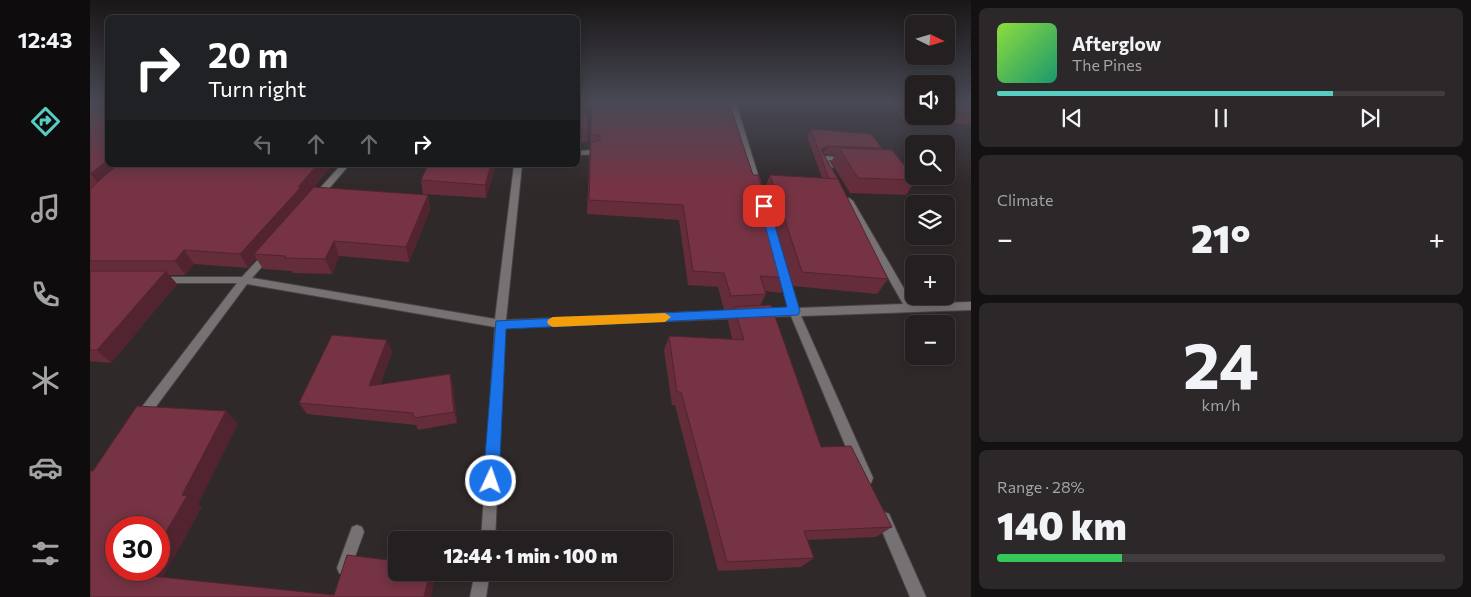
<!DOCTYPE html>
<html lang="en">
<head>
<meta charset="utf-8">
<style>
	body { margin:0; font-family:Commissioner,sans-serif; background:#2c2729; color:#f1f3f6; height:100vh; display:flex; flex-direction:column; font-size:19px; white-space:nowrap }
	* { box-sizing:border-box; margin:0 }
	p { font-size:16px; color:#a3a2a5 }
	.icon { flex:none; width:28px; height:28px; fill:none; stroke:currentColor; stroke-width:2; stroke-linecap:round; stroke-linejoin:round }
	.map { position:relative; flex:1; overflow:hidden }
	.side { display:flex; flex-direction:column; gap:8px; padding:8px; background:#141112; width:500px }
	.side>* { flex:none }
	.top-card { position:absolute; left:15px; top:15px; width:475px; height:152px; border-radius:8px; box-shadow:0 2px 12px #0003,0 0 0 1px #413d3e; background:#202124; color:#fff; overflow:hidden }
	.needle { width:32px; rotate:95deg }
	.fabs { position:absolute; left:815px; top:15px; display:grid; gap:10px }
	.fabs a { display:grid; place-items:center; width:50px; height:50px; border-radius:8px; background:#241f20; box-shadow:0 2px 12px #0003,0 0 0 1px #413d3e; font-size:25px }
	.speed { position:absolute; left:15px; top:516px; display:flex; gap:10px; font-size:25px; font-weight:700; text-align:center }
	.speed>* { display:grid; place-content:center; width:65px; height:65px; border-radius:50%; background:#241f20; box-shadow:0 2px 12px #0003,0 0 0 1px #413d3e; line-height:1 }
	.speed .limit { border:8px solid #d22; background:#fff; color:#111 }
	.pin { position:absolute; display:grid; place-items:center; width:42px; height:42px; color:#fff; margin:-21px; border-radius:10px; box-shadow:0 2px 8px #0006 }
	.me { position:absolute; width:55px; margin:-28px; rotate:3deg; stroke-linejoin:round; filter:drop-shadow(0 0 4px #0008) }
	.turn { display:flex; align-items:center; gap:18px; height:105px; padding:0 20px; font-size:22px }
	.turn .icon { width:65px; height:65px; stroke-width:2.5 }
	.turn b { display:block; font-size:35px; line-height:42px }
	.lanes { display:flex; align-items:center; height:48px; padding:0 20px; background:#0003; justify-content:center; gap:25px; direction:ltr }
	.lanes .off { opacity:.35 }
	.big { font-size:38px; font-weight:800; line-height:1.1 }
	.side .card { flex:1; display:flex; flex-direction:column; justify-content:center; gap:8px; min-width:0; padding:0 18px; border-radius:8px; background:#2c2729 }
	.side .dial { align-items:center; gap:0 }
	.dial b { font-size:65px; line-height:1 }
	.song { display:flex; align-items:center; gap:15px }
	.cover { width:60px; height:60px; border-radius:8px; background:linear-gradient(135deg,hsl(90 70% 55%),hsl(160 70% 35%)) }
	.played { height:5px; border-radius:2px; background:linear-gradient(90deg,#57cec1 75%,#413d3e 75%) }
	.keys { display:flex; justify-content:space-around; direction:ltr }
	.heat { display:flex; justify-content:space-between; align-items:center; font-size:28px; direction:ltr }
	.charge { height:8px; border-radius:4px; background:linear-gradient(90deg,#34c759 28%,#413d3e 0) }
	.trip { position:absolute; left:298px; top:531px; width:285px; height:50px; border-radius:8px; background:#241f20; box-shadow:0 2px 12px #0003,0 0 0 1px #413d3e; font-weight:800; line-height:50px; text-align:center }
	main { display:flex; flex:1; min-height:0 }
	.dock { display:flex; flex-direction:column; width:90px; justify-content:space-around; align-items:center; background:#0e0c0d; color:#a3a2a5 }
	.dock .icon { width:35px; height:35px }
	.dock .active { color:#57cec1 }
	.dock b { font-size:22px; color:#f1f3f6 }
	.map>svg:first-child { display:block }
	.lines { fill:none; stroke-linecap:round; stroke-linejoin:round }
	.minor-casing { stroke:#4b4445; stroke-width:2 }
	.minor { fill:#767273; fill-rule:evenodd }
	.wall { fill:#652c3a }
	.shaded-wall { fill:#522430 }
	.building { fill:#753344; stroke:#522430 }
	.route { fill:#1a73e8; stroke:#114b97 }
	.slow { fill:#f59e0b }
</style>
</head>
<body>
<main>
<nav class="dock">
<b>12:43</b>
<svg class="icon active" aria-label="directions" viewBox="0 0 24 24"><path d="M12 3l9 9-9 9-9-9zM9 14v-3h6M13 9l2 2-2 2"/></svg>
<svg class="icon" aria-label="music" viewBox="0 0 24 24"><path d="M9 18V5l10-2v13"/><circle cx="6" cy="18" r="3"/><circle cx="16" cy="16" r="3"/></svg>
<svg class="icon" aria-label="phone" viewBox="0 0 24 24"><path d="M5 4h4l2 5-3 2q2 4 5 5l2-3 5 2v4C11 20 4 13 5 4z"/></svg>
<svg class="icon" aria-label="climate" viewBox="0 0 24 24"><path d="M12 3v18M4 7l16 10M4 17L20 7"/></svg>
<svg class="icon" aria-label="car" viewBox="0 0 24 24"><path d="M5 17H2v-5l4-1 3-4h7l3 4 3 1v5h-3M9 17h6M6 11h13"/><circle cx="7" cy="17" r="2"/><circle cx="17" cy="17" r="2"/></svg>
<svg class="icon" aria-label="filters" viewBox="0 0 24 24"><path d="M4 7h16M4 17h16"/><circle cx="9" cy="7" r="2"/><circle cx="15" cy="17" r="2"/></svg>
</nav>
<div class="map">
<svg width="881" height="597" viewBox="0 0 881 597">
	<rect width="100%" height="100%" fill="#30292a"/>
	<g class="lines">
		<!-- minor casing -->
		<g class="minor-casing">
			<g id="minor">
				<path d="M 640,103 L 646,103 L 672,188 L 671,190 L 665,190 L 664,188 Z"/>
				<path d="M 504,150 L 507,150 L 507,154 L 488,155 L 488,151 Z"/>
				<path d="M 730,156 L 755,157 L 759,159 L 755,161 L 738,160 L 743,167 L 739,169 L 736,169 L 729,158 Z"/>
				<path d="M 251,165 L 259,165 L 230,199 L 224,199 L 224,195 Z"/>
				<path d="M 424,165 L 432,165 L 416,320 L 653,310 L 657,311 L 658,314 L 657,317 L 653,318 L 415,328 L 405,540 L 391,540 L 405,327 L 157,284 L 56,420 L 52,421 L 48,420 L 46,416 L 48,412 L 147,283 L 71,283 L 66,280 L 71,277 L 152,277 L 175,252 L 178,251 L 183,254 L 162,278 L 405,319 Z"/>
				<path d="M 759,198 L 763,201 L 823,304 L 881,302 L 881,310 L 711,316 L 783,478 L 781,483 L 776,485 L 771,483 L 701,316 L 670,317 L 666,316 L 665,313 L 666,310 L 670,309 L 698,308 L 688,272 L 693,269 L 698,272 L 708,308 L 813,304 L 755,201 Z"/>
				<path d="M 794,512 L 799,514 L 836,597 L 820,597 L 787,519 L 789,514 Z"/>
				<path d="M 267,525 L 272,527 L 274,532 L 259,573 L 254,575 L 249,573 L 247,568 L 262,527 Z"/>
				<path d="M 385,572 L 400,572 L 396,597 L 380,597 Z"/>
			</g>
		</g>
		<!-- minor -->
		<use href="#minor" class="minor"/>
	</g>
	<!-- wall -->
	<g class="wall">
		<path d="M 0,103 L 18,103 L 18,165 L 242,165 L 224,187 L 338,195 L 340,210 L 319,262 L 249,256 L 242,274 L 203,273 L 202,271 L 173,269 L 166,258 L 158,268 L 104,264 L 95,275 L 79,275 L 87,284 L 21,363 L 0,361 L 0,189 L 2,188 L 0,188 Z"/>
		<path d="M 488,103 L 498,130 L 497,142 L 488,142 Z"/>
		<path d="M 502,103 L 567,106 L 566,103 L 639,103 L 663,175 L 699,278 L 691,293 L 675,291 L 676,294 L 670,306 L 731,447 L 802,527 L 786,537 L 717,540 L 724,558 L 711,567 L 628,571 L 585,405 L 582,405 L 574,350 L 579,336 L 642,339 L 638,321 L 643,309 L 634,310 L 628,287 L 598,285 L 589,220 L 497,214 L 501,116 Z"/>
		<path d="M 803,103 L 824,103 L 824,116 L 856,116 L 856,103 L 881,103 L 881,125 L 813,120 Z"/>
		<path d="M 721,129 L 792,148 L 792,149 L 826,180 L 816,195 L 760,193 L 741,162 L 745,155 L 734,154 L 798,279 L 787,294 L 703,286 L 674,190 L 680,175 L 732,178 L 717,136 Z"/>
		<path d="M 338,165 L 406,165 L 396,198 L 333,194 L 331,180 Z"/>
		<path d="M 297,340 L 302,352 L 290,385 L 360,374 L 363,386 L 367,423 L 328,430 L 326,425 L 217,414 L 209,403 Z"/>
	</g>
	<!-- shaded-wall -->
	<g class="shaded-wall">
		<path d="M 737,146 L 733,154 L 731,150 Z"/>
		<path d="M 18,160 L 18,165 L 37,165 L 11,187 L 1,174 Z"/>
		<path d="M 227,165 L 242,165 L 216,198 L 164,254 L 166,258 L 158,268 L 150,254 Z"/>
		<path d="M 401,165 L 406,165 L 396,198 L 395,185 Z"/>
		<path d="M 338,195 L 340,210 L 319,262 L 316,247 Z"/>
		<path d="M 244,241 L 249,256 L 242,274 L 235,259 Z"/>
		<path d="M 94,250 L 104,264 L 95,275 L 85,261 Z"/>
		<path d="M 76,271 L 87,284 L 21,363 L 7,350 Z"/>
		<path d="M 297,340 L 302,352 L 285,398 L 279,386 Z"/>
		<path d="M 360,374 L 363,386 L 367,423 L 364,412 Z"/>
		<path d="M 136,411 L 148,424 L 108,505 L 112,507 L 70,583 L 51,575 L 54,570 L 69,570 L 69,544 L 92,495 Z"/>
		<path d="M 340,572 L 345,572 L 346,574 L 341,597 L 334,597 Z"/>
	</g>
	<!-- building -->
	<g class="building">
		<path d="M 0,103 L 18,103 L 18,160 L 0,174 L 0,111 L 9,112 L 11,110 L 11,105 L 0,104 Z"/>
		<path d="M 488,103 L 496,103 L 498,130 L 488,129 Z"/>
		<path d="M 502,103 L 571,106 L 571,103 L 639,103 L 663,175 L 668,175 L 699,278 L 670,276 L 676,294 L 641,296 L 634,273 L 603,271 L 593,205 L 499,200 L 501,143 L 510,140 L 510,135 L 501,135 Z"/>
		<path d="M 816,103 L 824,103 L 824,109 L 820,109 Z"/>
		<path d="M 856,103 L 881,103 L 881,112 L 856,111 Z"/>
		<path d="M 721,129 L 781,134 L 792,148 L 737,146 L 731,150 L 748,179 L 739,179 Z"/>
		<path d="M 749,148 L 802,150 L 826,180 L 768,178 Z"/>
		<path d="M 27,165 L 227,165 L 208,187 L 211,187 L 150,254 L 94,250 L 85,261 L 0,261 L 0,189 Z"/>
		<path d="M 338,165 L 401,165 L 395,185 L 331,180 Z"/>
		<path d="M 680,175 L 748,179 L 798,279 L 712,272 Z"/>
		<path d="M 224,187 L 338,195 L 316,247 L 244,241 L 235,259 L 195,258 L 196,256 L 164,254 Z"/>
		<path d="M 0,271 L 76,271 L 7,350 L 0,350 Z"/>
		<path d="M 681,305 L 731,447 L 761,446 L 802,527 L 714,531 L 724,558 L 637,562 L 591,392 L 587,392 L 579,336 L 654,340 L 644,307 Z"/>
		<path d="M 242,335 L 297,340 L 279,386 L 360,374 L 364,412 L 324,418 L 323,413 L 209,403 Z"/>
		<path d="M 47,406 L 136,411 L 92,495 L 97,496 L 69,544 L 69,528 L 26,528 L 26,570 L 54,570 L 51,575 L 244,595 L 257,555 L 306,561 L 306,572 L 340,572 L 334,597 L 0,597 L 0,471 L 3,471 Z"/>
	</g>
	<!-- sky -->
	<linearGradient id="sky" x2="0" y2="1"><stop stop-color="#1a1717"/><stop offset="0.55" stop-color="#484955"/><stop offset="1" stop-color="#484955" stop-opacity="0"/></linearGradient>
	<rect width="881" height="186" fill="url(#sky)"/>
	<!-- route -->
	<path class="route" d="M 674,203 L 679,206 L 710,311 L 708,315 L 416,329 L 409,481 L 406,486 L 401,489 L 396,486 L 393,481 L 406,321 L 697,307 L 670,206 Z"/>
	<!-- slow -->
	<path class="slow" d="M 575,313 L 581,317 L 575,322 L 463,327 L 459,325 L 457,322 L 459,319 L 463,317 Z"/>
</svg>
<div class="fabs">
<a><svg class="needle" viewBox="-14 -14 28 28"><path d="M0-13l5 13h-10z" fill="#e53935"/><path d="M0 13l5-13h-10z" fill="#a3a2a5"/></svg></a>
<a><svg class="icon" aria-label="sound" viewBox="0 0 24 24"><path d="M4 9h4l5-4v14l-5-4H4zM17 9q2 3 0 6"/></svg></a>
<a><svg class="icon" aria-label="search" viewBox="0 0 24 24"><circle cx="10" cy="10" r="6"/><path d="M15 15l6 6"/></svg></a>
<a><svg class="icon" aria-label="layers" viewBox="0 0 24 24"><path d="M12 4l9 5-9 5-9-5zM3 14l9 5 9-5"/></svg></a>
<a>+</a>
<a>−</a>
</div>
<div class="speed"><div class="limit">30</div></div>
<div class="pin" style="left:674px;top:206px;background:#d93025"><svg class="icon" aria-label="arrive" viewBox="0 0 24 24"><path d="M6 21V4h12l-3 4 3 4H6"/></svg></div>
<svg class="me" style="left:401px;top:481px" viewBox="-20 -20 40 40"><circle r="17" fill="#1a73e8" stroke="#fff" stroke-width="3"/><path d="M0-11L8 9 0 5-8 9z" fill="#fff"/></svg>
<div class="trip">12:44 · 1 min · 100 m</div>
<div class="top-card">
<div class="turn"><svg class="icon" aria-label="right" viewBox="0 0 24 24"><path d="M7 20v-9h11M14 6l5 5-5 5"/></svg><div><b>20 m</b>Turn right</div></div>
<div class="lanes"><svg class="icon off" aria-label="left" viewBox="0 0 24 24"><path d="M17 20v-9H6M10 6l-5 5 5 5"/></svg><svg class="icon off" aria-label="ahead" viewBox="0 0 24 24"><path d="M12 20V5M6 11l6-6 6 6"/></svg><svg class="icon off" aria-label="ahead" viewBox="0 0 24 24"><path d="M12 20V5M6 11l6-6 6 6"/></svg><svg class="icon" aria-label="right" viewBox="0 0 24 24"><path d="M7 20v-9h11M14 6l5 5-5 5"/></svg></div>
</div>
</div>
<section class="side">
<div class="card">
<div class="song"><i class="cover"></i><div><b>Afterglow</b><p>The Pines</p></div></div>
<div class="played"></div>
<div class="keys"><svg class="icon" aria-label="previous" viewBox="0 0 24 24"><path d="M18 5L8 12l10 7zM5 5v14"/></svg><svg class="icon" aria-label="pause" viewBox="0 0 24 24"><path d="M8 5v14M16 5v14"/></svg><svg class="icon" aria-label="next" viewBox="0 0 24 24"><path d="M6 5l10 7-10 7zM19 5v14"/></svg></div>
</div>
<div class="card"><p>Climate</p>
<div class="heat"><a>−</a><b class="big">21°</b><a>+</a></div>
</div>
<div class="card dial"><b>24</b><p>km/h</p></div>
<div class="card"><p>Range · 28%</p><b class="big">140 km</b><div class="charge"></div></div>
</section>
</main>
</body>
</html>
